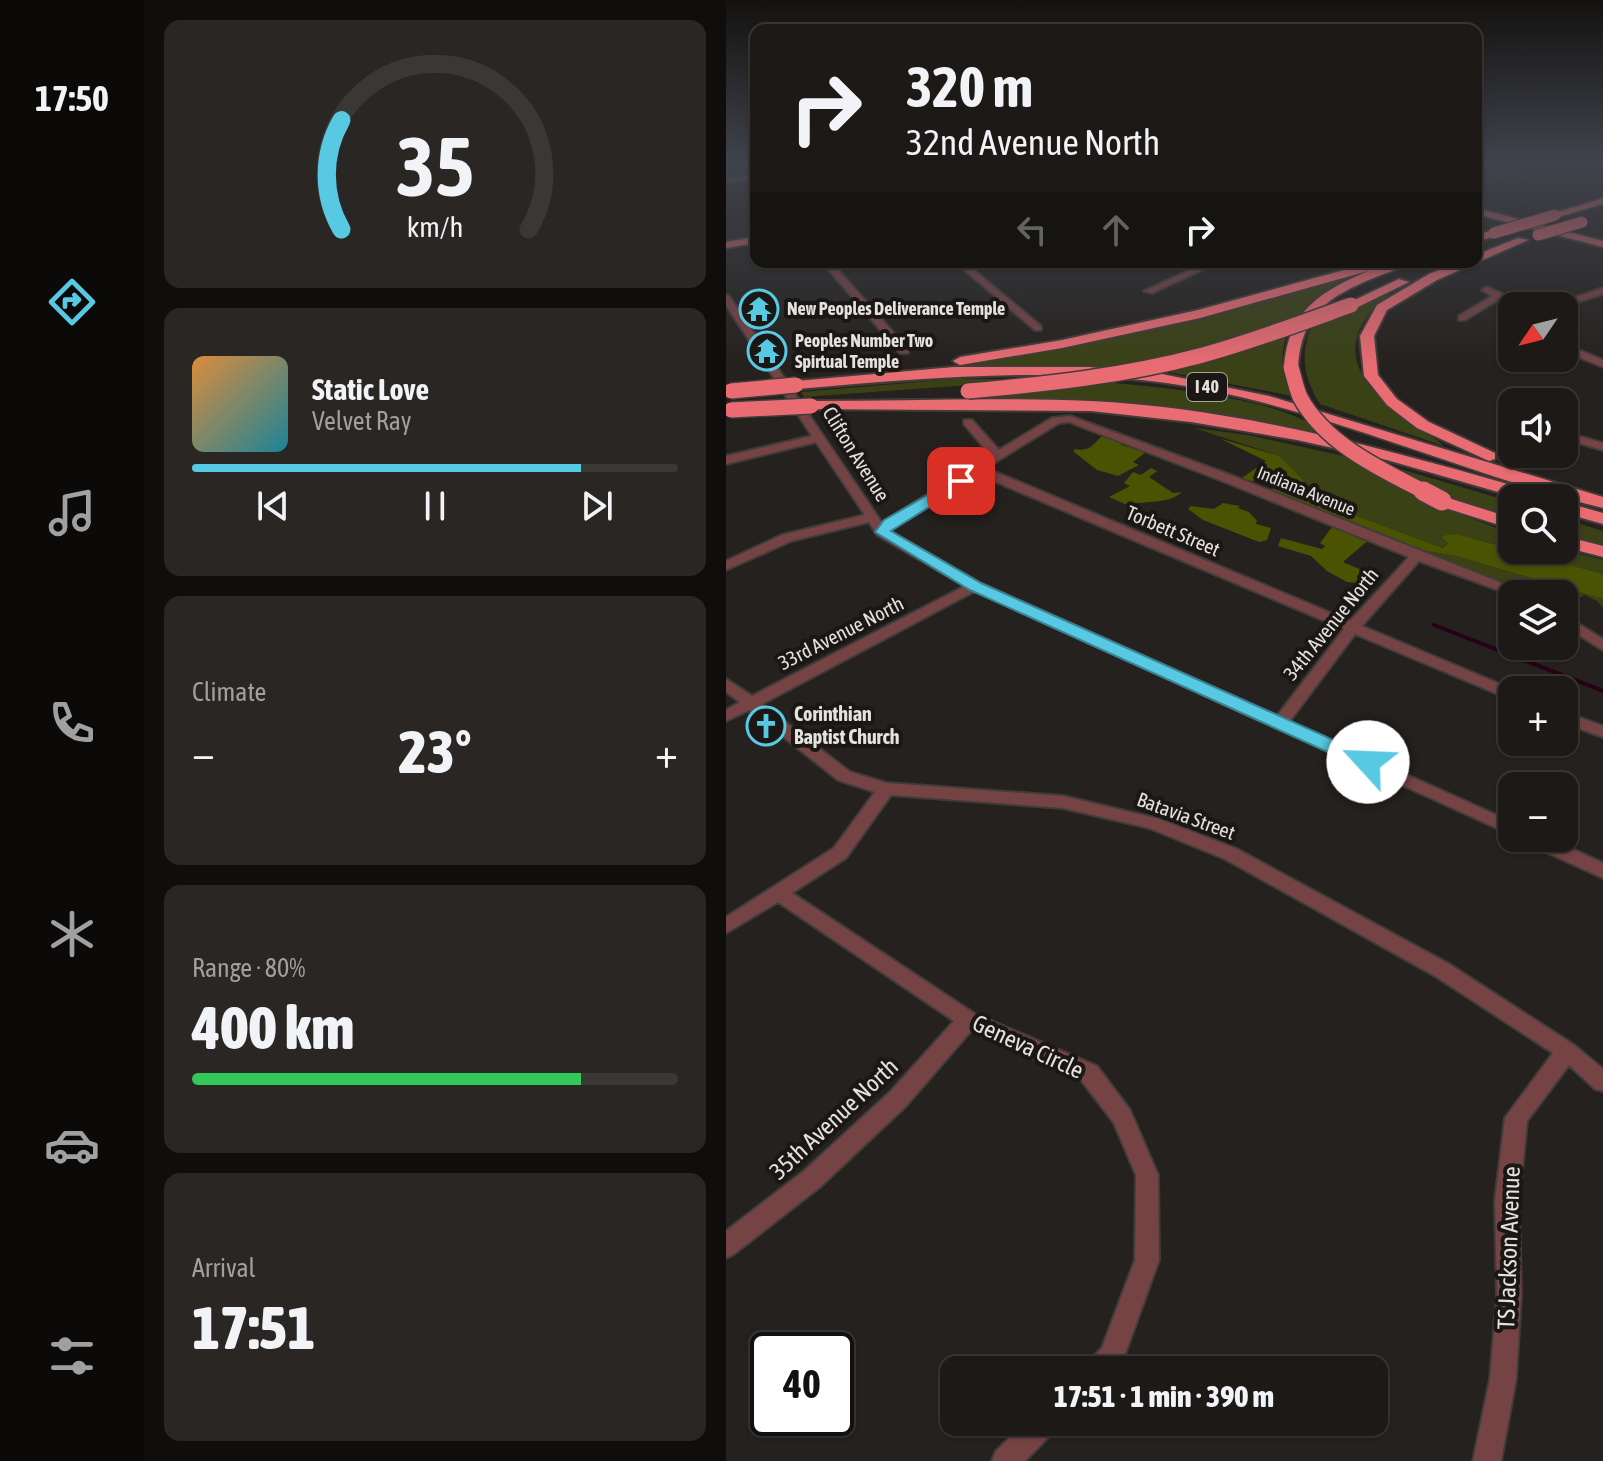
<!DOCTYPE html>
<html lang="en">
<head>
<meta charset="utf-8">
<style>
	body { margin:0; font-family:"Asap Condensed",sans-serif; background:#292623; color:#f1f3f6; height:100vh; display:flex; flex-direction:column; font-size:30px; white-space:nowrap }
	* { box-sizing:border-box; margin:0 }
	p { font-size:26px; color:#a0a0a1 }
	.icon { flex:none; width:44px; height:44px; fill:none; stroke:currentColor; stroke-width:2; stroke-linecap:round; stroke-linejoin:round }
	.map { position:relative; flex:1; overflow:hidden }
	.sheet { display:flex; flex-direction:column; gap:20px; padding:20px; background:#0f0e0c; width:582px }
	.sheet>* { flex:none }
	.top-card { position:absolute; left:24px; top:24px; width:732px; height:244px; border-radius:16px; box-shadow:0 2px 6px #0004,0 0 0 2px #3a3835; background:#1c1916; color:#f1f3f6; overflow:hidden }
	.needle { width:52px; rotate:235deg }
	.fabs { position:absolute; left:772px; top:292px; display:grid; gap:16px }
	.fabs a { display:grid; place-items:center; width:80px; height:80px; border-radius:16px; background:#1c1916; box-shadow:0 2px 6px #0004,0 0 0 2px #3a3835; font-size:40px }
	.speed { position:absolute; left:24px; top:1332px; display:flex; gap:16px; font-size:40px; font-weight:700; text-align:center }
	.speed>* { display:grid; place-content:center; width:104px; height:104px; border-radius:50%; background:#1c1916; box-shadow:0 2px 6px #0004,0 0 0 2px #3a3835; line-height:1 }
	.speed .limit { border:4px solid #111; border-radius:12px; background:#fff; color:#111 }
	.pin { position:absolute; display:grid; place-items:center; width:68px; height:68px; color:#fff; margin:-34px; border-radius:16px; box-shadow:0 4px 12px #0006 }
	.me { position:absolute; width:88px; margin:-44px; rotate:295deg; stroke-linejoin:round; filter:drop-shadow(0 0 6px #0008) }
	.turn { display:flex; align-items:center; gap:28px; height:168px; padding:0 24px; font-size:36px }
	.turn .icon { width:104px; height:104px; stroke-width:2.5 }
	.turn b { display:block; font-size:56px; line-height:68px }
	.lanes { display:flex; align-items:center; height:76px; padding:0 24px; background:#0003; justify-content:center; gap:40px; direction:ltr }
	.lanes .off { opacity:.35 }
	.big { font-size:60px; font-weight:800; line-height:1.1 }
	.sheet .widget { flex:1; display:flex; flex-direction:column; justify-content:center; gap:12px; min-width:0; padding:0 28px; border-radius:16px; background:#292623 }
	.sheet .dial { align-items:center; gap:0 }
	.dial svg { height:208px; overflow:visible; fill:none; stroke:#3a3835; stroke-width:7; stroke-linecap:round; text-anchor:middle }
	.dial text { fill:#f1f3f6; stroke:none }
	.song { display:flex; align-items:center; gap:24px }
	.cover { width:96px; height:96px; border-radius:12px; background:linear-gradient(135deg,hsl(30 70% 55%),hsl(190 70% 35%)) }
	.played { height:8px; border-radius:4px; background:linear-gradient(90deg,#57c9e3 80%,#3a3835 80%) }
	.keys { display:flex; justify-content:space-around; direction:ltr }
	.heat { display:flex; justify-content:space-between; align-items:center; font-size:44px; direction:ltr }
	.charge { height:12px; border-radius:6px; background:linear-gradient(90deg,#34c759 80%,#3a3835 0) }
	.trip { position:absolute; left:214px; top:1356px; width:448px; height:80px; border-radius:16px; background:#1c1916; box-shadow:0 2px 6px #0004,0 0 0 2px #3a3835; font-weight:800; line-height:80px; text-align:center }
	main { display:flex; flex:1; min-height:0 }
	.dock { display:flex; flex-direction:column; width:144px; justify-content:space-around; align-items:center; background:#0b0a09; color:#a0a0a1 }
	.dock .icon { width:56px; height:56px }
	.dock .active { color:#57c9e3 }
	.dock b { font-size:36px; color:#f1f3f6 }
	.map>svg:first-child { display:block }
	.built { fill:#322923 }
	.green { fill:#3a4115 }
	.forest { fill:#495301 }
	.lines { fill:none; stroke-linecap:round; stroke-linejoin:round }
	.stream { stroke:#260018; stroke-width:4 }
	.minor-casing { stroke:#403c39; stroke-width:4 }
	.major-casing { stroke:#403c39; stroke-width:4 }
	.highway-casing { stroke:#403c39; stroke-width:4 }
	.minor { fill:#764345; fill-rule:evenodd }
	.major { fill:#c96166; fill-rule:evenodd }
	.highway { fill:#ea6c73; fill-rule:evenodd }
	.highway-bridge-far2-casing { stroke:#403c39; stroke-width:13; stroke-linecap:butt }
	.highway-bridge-far1-casing { stroke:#403c39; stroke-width:18; stroke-linecap:butt }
	.highway-bridge-casing { stroke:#403c39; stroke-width:23; stroke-linecap:butt }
	.highway-bridge-far2 { stroke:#ea6c73; stroke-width:11 }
	.highway-bridge-far1 { stroke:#ea6c73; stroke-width:15 }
	.highway-bridge { stroke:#ea6c73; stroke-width:19 }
	.route { fill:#57c9e3; stroke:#398394; stroke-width:2 }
	.labels { text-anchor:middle; stroke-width:8; stroke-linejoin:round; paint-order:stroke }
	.far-poi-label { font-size:18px; font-weight:bold; fill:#e4e1df; stroke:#1b1715; text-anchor:start }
	.shield { fill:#1b1715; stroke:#a8a4a2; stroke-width:2 }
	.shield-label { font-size:18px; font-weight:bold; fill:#e4e1df }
	.far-street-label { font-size:18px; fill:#e4e1df; stroke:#1b1715 }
	.street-label { font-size:20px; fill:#e4e1df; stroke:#1b1715 }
	.poi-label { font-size:20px; font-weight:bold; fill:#e4e1df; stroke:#1b1715; text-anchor:start }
	.near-street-label { font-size:24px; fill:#e4e1df; stroke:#1b1715 }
</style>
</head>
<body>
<main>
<nav class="dock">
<b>17:50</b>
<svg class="icon active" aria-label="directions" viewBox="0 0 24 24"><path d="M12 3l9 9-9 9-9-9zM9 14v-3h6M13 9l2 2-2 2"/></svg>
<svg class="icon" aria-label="music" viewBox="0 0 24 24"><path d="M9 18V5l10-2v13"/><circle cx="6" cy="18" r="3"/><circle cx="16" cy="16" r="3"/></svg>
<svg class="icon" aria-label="phone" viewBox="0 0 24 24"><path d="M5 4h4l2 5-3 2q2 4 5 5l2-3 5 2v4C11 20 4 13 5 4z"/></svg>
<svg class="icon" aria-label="climate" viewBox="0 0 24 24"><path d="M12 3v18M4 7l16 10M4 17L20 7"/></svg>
<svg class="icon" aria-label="car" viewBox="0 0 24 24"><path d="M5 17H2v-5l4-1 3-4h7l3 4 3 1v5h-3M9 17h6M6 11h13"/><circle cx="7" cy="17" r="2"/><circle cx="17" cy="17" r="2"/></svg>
<svg class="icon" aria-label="filters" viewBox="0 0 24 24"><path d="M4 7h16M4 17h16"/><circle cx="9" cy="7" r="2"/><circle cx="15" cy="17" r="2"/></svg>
</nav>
<section class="sheet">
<div class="widget dial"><svg viewBox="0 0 100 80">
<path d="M14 69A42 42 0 1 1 86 69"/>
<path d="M14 69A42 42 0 0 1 14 27" stroke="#57c9e3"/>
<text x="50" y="56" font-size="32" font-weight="700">35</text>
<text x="50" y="72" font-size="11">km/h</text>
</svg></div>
<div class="widget">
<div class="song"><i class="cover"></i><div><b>Static Love</b><p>Velvet Ray</p></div></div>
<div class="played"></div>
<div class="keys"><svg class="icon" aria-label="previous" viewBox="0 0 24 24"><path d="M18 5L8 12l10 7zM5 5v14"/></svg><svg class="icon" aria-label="pause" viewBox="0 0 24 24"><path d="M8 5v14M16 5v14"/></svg><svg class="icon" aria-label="next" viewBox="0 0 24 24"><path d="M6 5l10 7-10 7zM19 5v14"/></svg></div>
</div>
<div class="widget"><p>Climate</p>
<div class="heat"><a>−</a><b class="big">23°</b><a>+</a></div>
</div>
<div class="widget"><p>Range · 80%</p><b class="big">400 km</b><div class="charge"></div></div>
<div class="widget"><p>Arrival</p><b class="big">17:51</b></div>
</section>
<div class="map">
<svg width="877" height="1461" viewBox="0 0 877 1461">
	<rect width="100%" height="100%" fill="#25211e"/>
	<!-- built -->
	<path class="built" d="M 750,162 L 841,162 L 750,181 Z"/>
	<!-- green -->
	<g class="green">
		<path d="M 629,275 L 595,296 L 572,319 L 535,332 L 390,370 L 319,366 L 218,369 L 432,329 Z"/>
		<path d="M 666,293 C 608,336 624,378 677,417 C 690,427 705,435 718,446 L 594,404 C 577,377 574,353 586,325 Z"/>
		<path d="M 561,334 C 553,356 556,375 566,396 L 437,371 Z"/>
		<path d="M 229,379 L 325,379 L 78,397 L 75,392 Z"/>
		<path d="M 375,382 C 427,386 560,398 597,433 L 434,408 L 246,397 Z"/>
		<path d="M 468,428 L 522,435 L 626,458 L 697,500 L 786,534 L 786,550 L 838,550 L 877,560 L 877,574 L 731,534 L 717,539 L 722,543 L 717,548 L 589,500 L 579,482 L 554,456 Z"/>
		<path d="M 664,466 L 786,502 L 786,519 L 728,498 Z"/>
		<path d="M 838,519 L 877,531 L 877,545 L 838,535 Z"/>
		<path d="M 694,550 L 730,556 L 877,599 L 877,608 L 871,601 L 859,595 L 838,605 L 838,594 L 806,594 Z"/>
	</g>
	<!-- forest -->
	<g class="forest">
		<path d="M 378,434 L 397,443 L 395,445 L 420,452 L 407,462 L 413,465 L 392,476 L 371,470 L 348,452 L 348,449 C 365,452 367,444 378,434 Z"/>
		<path d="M 495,439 L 554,456 L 579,482 L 589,500 L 717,548 L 722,543 L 716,538 L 720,535 L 731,534 L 877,574 L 877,599 L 730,556 L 694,550 L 545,491 L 561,472 L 554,467 L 527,481 L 518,480 L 516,478 L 540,461 Z"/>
		<path d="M 425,468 L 431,471 L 423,477 L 447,493 L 456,492 C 442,505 420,500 401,505 L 383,497 L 404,486 L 398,483 L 407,472 L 415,475 Z"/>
		<path d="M 497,503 L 514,506 L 512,508 L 523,512 L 531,521 L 530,524 L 545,528 L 541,540 L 533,542 L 477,520 L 462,509 L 465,506 L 488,509 Z"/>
		<path d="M 606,527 L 623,534 L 629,530 L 646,537 L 617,562 L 636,570 L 647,580 L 643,584 L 621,582 L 601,571 L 585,556 L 552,546 L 555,538 L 596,549 L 599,546 L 594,543 Z"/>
	</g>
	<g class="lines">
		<!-- stream -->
		<path class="stream" d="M 708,625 L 877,691"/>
		<!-- minor casing -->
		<g class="minor-casing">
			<g id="minor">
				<path d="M 30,174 L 30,178 L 0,183 L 0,179 Z"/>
				<path d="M 96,262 L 105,262 L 182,349 L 182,353 L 174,353 Z"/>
				<path d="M 229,262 L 238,262 L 315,326 L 315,330 L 309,330 Z"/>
				<path d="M 482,262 L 493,262 L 426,293 L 418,291 Z"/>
				<path d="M 761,287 L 799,304 L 801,306 L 788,306 L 773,299 L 739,320 L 733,320 L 733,316 L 766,296 L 756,290 Z"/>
				<path d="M 877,288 L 877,294 L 838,306 L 824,306 Z"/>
				<path d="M 0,295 L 3,296 L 156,523 L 264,455 L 238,424 L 238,420 L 246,420 L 273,450 L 326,418 L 344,416 L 507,476 L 803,594 L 786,595 L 693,561 L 636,626 L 788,690 L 786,700 L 629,634 L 563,722 L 786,822 L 786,835 L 249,591 L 36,704 L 124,772 L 161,783 L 337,796 L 433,819 L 511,849 L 723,964 L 848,1045 L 877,1069 L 877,1091 L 869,1089 L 843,1065 L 801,1121 L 793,1201 L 795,1296 L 790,1379 L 775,1461 L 747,1461 L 764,1379 L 771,1296 L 769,1201 L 779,1118 L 827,1053 L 709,976 L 499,859 L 423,828 L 337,808 L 165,795 L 120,858 L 66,893 L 249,1014 L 371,1066 L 404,1110 L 432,1175 L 433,1260 L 395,1365 L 390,1370 L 359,1370 L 363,1361 L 376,1348 L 409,1260 L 410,1175 L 388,1123 L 355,1080 L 245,1031 L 180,1106 L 94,1187 L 8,1254 L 0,1258 L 0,1231 L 78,1171 L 164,1092 L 228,1021 L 52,902 L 0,933 L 0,917 L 108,848 L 149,792 L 112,780 L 23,710 L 0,721 L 0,710 L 14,702 L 0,692 L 0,679 L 26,696 L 239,586 L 151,535 L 143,522 L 65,541 L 0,570 L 0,561 L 56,535 L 139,515 L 90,442 L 0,464 L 0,456 L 86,436 L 0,305 ZM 343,422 L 499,482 L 683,557 L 624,621 L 260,468 L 333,423 ZM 251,474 L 618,629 L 551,716 L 254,583 L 164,531 L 168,526 Z"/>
				<path d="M 838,344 L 877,360 L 877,367 L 838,351 Z"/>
				<path d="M 838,432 L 877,443 L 877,450 L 838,439 Z"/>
				<path d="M 838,615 L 877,639 L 877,650 L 838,626 Z"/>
				<path d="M 838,712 L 877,726 L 877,737 L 838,723 Z"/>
				<path d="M 797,838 L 822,838 L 877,863 L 877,878 L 800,843 Z"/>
				<path d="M 300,1422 L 332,1422 L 328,1431 L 299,1461 L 266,1461 L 270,1451 Z"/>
			</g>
		</g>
		<!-- major casing -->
		<g class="major-casing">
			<g id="major">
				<path d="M 750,208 L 877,241 L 877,247 L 750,214 Z"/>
				<path d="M 30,237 L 30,243 L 0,248 L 0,242 Z"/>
			</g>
		</g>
		<!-- highway casing -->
		<g class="highway-casing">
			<g id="highway">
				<path d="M 877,198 L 877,204 L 829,218 L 823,215 Z"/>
				<path d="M 768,230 L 774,233 L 772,235 L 750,242 L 750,235 Z"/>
				<path d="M 792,238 L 802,240 L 711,280 L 661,310 L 648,336 L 652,375 L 671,399 L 703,422 L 769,453 L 769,459 L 763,461 L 691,428 L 661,405 L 638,376 L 634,336 L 651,305 L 703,274 L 732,262 L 750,262 L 750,255 Z"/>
				<path d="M 647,262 L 685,262 C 676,269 661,272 650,277 C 603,296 575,314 572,367 L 565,371 L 558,367 C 562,311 594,292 642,271 L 474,318 L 336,348 L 234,365 L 227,361 L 234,357 L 336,340 L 472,310 Z"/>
				<path d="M 673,279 L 683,282 L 632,307 L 620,304 Z"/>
				<path d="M 228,367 L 363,367 L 436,374 L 543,396 L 877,497 L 877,508 C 730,472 583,401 433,382 C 312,367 191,379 70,389 L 63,385 L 70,381 Z"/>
				<path d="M 85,401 C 178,401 272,397 364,401 C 510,408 653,447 792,487 L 794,491 L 786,496 L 661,460 L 571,440 L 465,422 L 365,411 L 80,409 L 80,403 Z"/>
				<path d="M 716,496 L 786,518 L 786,529 L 710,505 L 707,501 Z"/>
				<path d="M 838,502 L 877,513 L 877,524 L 838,513 Z"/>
				<path d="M 838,536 L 877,546 L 877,557 L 838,547 Z"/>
			</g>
		</g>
		<!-- minor -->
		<use href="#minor" class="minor"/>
		<!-- major -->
		<use href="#major" class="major"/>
		<!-- highway -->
		<use href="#highway" class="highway"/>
		<!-- highway-bridge-far2 casing -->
		<g class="highway-bridge-far2-casing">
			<g id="highway-bridge-far2">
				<path d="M 768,233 L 829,215"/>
				<path d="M 812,235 L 856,222"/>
				<path d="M 619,307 L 627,304"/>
			</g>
		</g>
		<!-- highway-bridge-far1 casing -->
		<g class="highway-bridge-far1-casing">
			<g id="highway-bridge-far1">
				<path d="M 565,367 C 568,377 570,388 574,397 C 599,444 656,470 701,493"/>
				<path d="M 5,391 L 70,385"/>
				<path d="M 242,391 C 320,384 398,376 473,356 C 525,342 575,323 625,305"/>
				<path d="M 5,410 L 85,406"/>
			</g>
		</g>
		<!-- highway-bridge casing -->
		<g class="highway-bridge-casing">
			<path id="highway-bridge" d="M 697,491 L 716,501"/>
		</g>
		<!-- highway-bridge-far2 -->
		<use href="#highway-bridge-far2" class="highway-bridge-far2"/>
		<!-- highway-bridge-far1 -->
		<use href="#highway-bridge-far1" class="highway-bridge-far1"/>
		<!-- highway-bridge -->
		<use href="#highway-bridge" class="highway-bridge"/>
	</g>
	<!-- sky -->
	<linearGradient id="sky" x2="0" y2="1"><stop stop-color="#141210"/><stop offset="0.44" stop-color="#40434c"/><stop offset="1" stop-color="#40434c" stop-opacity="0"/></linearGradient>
	<rect width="877" height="367" fill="url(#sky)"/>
	<!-- route -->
	<path class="route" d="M 235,476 L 240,478 L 240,484 L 165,531 L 255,583 L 648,758 L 651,762 L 648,767 L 635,767 L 244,590 L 149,532 L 158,520 Z"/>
	<!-- icons -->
	<defs>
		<g id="temple-ring" transform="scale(2)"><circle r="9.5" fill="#1b1715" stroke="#57c9e3" stroke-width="1.5"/><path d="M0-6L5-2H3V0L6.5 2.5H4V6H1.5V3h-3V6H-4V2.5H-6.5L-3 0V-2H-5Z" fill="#57c9e3"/></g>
		<g id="church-ring" transform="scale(2)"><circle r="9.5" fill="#1b1715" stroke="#57c9e3" stroke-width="1.5"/><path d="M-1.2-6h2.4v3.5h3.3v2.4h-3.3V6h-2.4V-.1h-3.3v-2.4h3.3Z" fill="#57c9e3"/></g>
	</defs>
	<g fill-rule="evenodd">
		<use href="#temple-ring" x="33" y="309"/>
		<use href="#temple-ring" x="41" y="351"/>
		<use href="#church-ring" x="40" y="726"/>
	</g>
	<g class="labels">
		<!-- far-poi labels -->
		<g class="far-poi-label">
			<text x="61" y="315">New Peoples Deliverance Temple</text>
			<text x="69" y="347">Peoples Number Two<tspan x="69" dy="21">Spirtual Temple</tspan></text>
		</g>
		<!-- shield labels -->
		<rect class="shield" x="461" y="373" width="40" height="28" rx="6"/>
		<g class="shield-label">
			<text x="481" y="393">I 40</text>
		</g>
		<!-- far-street labels -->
		<g class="far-street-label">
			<text transform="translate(580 491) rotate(22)" y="6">Indiana Avenue</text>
		</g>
		<!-- street labels -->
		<g class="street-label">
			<text transform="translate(130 454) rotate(58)" y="7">Clifton Avenue</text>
			<text transform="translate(447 531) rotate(23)" y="7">Torbett Street</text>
			<text transform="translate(605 624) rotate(-51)" y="7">34th Avenue North</text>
			<text transform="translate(115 633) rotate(-27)" y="7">33rd Avenue North</text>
			<text transform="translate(460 816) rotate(20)" y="7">Batavia Street</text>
		</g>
		<!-- poi labels -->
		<g class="poi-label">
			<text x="68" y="721">Corinthian<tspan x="68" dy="23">Baptist Church</tspan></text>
		</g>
		<!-- near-street labels -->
		<g class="near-street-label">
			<text transform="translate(302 1047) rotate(25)" y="8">Geneva Circle</text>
			<text transform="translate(108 1119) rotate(-43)" y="8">35th Avenue North</text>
			<text transform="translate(783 1248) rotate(-88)" y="8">TS Jackson Avenue</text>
		</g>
	</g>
</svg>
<div class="fabs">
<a><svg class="needle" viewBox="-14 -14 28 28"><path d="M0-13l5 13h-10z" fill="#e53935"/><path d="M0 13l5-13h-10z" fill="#a0a0a1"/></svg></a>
<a><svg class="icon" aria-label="sound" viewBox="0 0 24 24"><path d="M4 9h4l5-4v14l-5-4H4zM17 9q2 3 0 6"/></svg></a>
<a><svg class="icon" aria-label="search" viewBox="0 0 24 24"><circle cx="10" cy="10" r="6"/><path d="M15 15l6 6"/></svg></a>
<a><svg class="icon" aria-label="layers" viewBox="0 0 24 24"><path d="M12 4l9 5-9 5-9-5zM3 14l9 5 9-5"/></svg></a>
<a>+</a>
<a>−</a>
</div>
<div class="speed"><div class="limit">40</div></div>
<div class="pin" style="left:235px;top:481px;background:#d93025"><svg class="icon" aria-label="arrive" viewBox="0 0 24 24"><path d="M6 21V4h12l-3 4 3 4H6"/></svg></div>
<svg class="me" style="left:642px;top:762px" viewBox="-20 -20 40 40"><circle r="19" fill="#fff"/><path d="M0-13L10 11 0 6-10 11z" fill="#57c9e3"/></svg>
<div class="trip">17:51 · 1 min · 390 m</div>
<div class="top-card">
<div class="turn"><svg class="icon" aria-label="right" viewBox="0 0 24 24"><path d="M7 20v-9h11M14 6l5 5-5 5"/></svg><div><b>320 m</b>32nd Avenue North</div></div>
<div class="lanes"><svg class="icon off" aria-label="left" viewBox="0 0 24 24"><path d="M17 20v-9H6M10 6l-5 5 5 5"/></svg><svg class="icon off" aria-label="ahead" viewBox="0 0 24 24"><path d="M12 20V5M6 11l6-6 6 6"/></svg><svg class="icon" aria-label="right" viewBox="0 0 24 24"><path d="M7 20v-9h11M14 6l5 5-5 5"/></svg></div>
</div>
</div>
</main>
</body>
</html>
